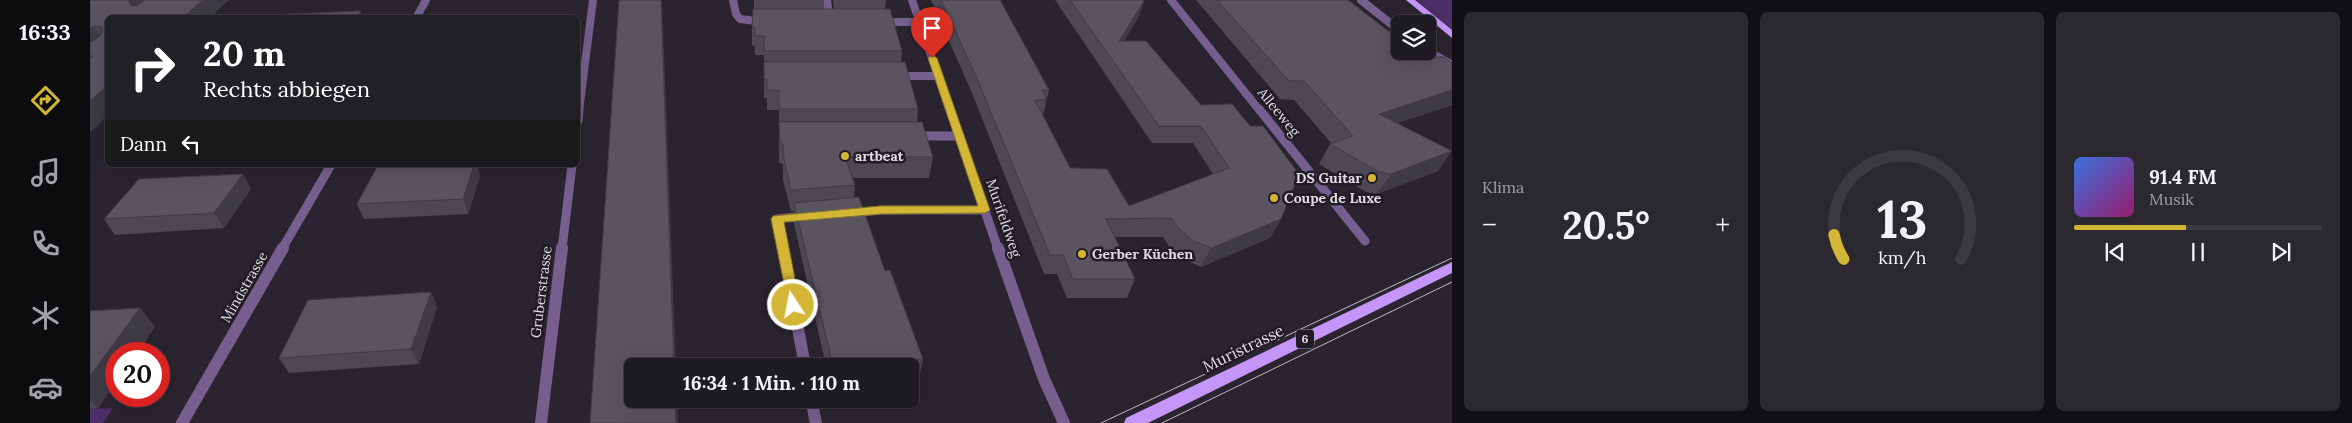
<!DOCTYPE html>
<html lang="de">
<head>
<meta charset="utf-8">
<style>
	body { margin:0; font-family:Lora,serif; background:#2c2830; color:#f1f3f6; height:100vh; display:flex; flex-direction:column; font-size:19px; white-space:nowrap }
	* { box-sizing:border-box; margin:0 }
	p { font-size:16px; color:#a1a1a6 }
	.icon { flex:none; width:28px; height:28px; fill:none; stroke:currentColor; stroke-width:2; stroke-linecap:round; stroke-linejoin:round }
	.map { position:relative; flex:1; overflow:hidden }
	.drawer { display:flex; flex-direction:column; gap:12px; padding:12px; background:#110f13; width:900px }
	.drawer>* { flex:none }
	.hud { position:absolute; left:15px; top:15px; width:475px; height:152px; border-radius:8px; box-shadow:0 5px 20px #0002,0 0 0 1px #3c3941; background:#202124; color:#fff; overflow:hidden }
	.buttons { position:absolute; left:1301px; top:15px; display:grid; gap:10px }
	.buttons a { display:grid; place-items:center; width:45px; height:45px; border-radius:8px; background:#1f1b23; box-shadow:0 5px 20px #0002,0 0 0 1px #3c3941; font-size:25px }
	.speed { position:absolute; left:15px; top:342px; display:flex; gap:10px; font-size:25px; font-weight:700; text-align:center }
	.speed>* { display:grid; place-content:center; width:65px; height:65px; border-radius:50%; background:#1f1b23; box-shadow:0 5px 20px #0002,0 0 0 1px #3c3941; line-height:1 }
	.speed .limit { border:8px solid #d22; background:#fff; color:#111 }
	.pin { position:absolute; display:grid; place-items:center; width:42px; height:42px; color:#fff; margin:-51px -21px; border-radius:50% 50% 50% 0; rotate:-45deg; box-shadow:0 0 5px #0007 }
	.pin .icon { rotate:45deg }
	.me { position:absolute; width:55px; margin:-28px; rotate:349deg; stroke-linejoin:round; filter:drop-shadow(0 0 4px #0008) }
	.turn { display:flex; align-items:center; gap:18px; height:105px; padding:0 15px; font-size:22px }
	.turn .icon { width:65px; height:65px; stroke-width:2.5 }
	.turn b { display:block; font-size:35px; line-height:42px }
	.then { display:flex; align-items:center; height:48px; padding:0 15px; background:#0003; gap:10px; font-size:19px }
	.big { font-size:38px; font-weight:700; line-height:1.1 }
	.drawer .tile { flex:1; display:flex; flex-direction:column; justify-content:center; gap:8px; min-width:0; padding:0 18px; border-radius:8px; background:#2c2830 }
	.drawer .dial { align-items:center; gap:0 }
	.dial svg { height:130px; overflow:visible; fill:none; stroke:#3c3941; stroke-width:7; stroke-linecap:round; text-anchor:middle }
	.dial text { fill:#f1f3f6; stroke:none }
	.song { display:flex; align-items:center; gap:15px }
	.cover { width:60px; height:60px; border-radius:8px; background:linear-gradient(135deg,hsl(220 70% 55%),hsl(320 70% 35%)) }
	.played { height:5px; border-radius:2px; background:linear-gradient(90deg,#d3b635 45%,#3c3941 45%) }
	.keys { display:flex; justify-content:space-around; direction:ltr }
	.heat { display:flex; justify-content:space-between; align-items:center; font-size:28px; direction:ltr }
	.drawer .tiles { flex:1; display:grid; gap:12px; grid-template-columns:repeat(3,1fr) }
	.trip { position:absolute; left:534px; top:358px; width:295px; height:50px; border-radius:8px; background:#1f1b23; box-shadow:0 5px 20px #0002,0 0 0 1px #3c3941; font-weight:700; line-height:50px; text-align:center }
	main { display:flex; flex:1; min-height:0 }
	.tab-bar { display:flex; flex-direction:column; width:90px; justify-content:space-around; align-items:center; background:#0c0b0e; color:#a1a1a6 }
	.tab-bar .icon { width:35px; height:35px }
	.tab-bar .on { color:#d3b635 }
	.tab-bar b { font-size:22px; color:#f1f3f6 }
	.map>svg:first-child { display:block }
	.green { fill:#4c2e68 }
	.lines { fill:none; stroke-linecap:round; stroke-linejoin:round }
	.lane-far2 { stroke:#765f8e; stroke-width:8 }
	.lane-far1 { stroke:#765f8e; stroke-width:9 }
	.lane { stroke:#765f8e; stroke-width:12 }
	.street-far2 { stroke:#765f8e; stroke-width:8 }
	.street-far1 { stroke:#765f8e; stroke-width:9 }
	.street { stroke:#765f8e; stroke-width:12 }
	.primary { fill:#c695f8; fill-rule:evenodd }
	.tram { stroke:#bebbc2; stroke-width:1 }
	.wall { fill:#4d4853 }
	.shaded-wall { fill:#3f3b44 }
	.building { fill:#5a5461; stroke:#3f3b44 }
	.route { fill:#d3b635; stroke:#897622 }
	.poi-dot { fill:#d3b635; stroke:#201b25; stroke-width:2 }
	.labels { text-anchor:middle; stroke-width:5; stroke-linejoin:round; paint-order:stroke }
	.shield { fill:#201b25; stroke:#a6a3ab; stroke-width:1 }
	.shield-label { font-size:12px; font-weight:bold; fill:#e0dde4 }
	.street-label { font-size:14px; fill:#e0dde4; stroke:#201b25 }
	.poi-label { font-size:14px; font-weight:bold; fill:#e0dde4; stroke:#201b25; text-anchor:start }
	.near-street-label { font-size:16px; fill:#e0dde4; stroke:#201b25 }
</style>
</head>
<body>
<main>
<nav class="tab-bar">
<b>16:33</b>
<svg class="icon on" aria-label="directions" viewBox="0 0 24 24"><path d="M12 3l9 9-9 9-9-9zM9 14v-3h6M13 9l2 2-2 2"/></svg>
<svg class="icon" aria-label="music" viewBox="0 0 24 24"><path d="M9 18V5l10-2v13"/><circle cx="6" cy="18" r="3"/><circle cx="16" cy="16" r="3"/></svg>
<svg class="icon" aria-label="phone" viewBox="0 0 24 24"><path d="M5 4h4l2 5-3 2q2 4 5 5l2-3 5 2v4C11 20 4 13 5 4z"/></svg>
<svg class="icon" aria-label="climate" viewBox="0 0 24 24"><path d="M12 3v18M4 7l16 10M4 17L20 7"/></svg>
<svg class="icon" aria-label="car" viewBox="0 0 24 24"><path d="M5 17H2v-5l4-1 3-4h7l3 4 3 1v5h-3M9 17h6M6 11h13"/><circle cx="7" cy="17" r="2"/><circle cx="17" cy="17" r="2"/></svg>
</nav>
<div class="map">
<svg width="1362" height="423" viewBox="0 0 1362 423">
	<rect width="100%" height="100%" fill="#29242f"/>
	<!-- green -->
	<g class="green">
		<path d="M 1326,0 L 1362,0 L 1362,32 Z"/>
		<path d="M 23,408 L 13,423 L 0,423 L 0,409 Z"/>
	</g>
	<g class="lines">
		<!-- lane-far2 -->
		<g class="lane-far2">
			<path d="M 643,0 L 646,14 L 650,19 L 674,22"/>
			<path d="M 737,0 L 740,22"/>
			<path d="M 791,22 L 830,22"/>
			<path d="M 807,76 L 849,76"/>
		</g>
		<!-- lane-far1 -->
		<g class="lane-far1">
			<path d="M 823,136 L 870,136"/>
			<path d="M 760,213 L 791,210 L 895,210"/>
			<path d="M 693,249 L 687,219 L 716,216"/>
		</g>
		<!-- lane -->
		<g class="lane">
			<path d="M 693,248 L 715,366"/>
			<path d="M 721,399 L 726,423"/>
		</g>
		<!-- street-far2 -->
		<g class="street-far2">
			<path d="M 822,0 L 860,111"/>
			<path d="M 1081,0 L 1170,111"/>
			<path d="M 1271,0 L 1310,31"/>
			<path d="M 326,18 L 336,0"/>
			<path d="M 1338,51 L 1362,65"/>
			<path d="M 489,111 L 503,0"/>
		</g>
		<!-- street-far1 -->
		<g class="street-far1">
			<path d="M 860,109 L 908,249"/>
			<path d="M 1169,109 L 1275,241"/>
			<path d="M 488,121 L 489,109"/>
			<path d="M 192,249 L 241,165"/>
			<path d="M 472,249 L 482,165"/>
		</g>
		<!-- street -->
		<g class="street">
			<path d="M 908,248 L 954,379 L 974,423"/>
			<path d="M 92,423 L 193,248"/>
			<path d="M 451,423 L 472,248"/>
		</g>
		<!-- primary -->
		<g class="primary">
			<path d="M 1316,0 L 1325,0 L 1362,30 L 1362,38 Z"/>
			<path d="M 1362,262 L 1362,273 L 1058,423 L 1034,423 L 1036,418 Z"/>
		</g>
		<!-- tram -->
		<g class="tram">
			<path d="M 1011,423 L 1362,258"/>
			<path d="M 1072,423 L 1362,282"/>
		</g>
	</g>
	<!-- wall -->
	<g class="wall">
		<path d="M 0,0 L 18,18 L 18,115 L 0,132 Z"/>
		<path d="M 664,0 L 734,0 L 734,9 L 744,9 L 743,0 L 796,0 L 795,9 L 812,51 L 811,62 L 828,109 L 827,122 L 843,157 L 839,178 L 763,178 L 765,185 L 764,198 L 833,359 L 828,381 L 820,382 L 820,366 L 736,366 L 704,224 L 704,211 L 701,211 L 693,180 L 693,164 L 689,163 L 689,110 L 677,110 L 677,98 L 674,98 L 674,55 L 665,55 L 665,46 L 662,45 L 662,26 L 664,9 Z"/>
		<path d="M 841,0 L 910,0 L 959,90 L 953,115 L 980,168 L 1039,206 L 1123,174 L 1103,143 L 1062,143 L 965,0 L 1053,0 L 1049,16 L 1034,41 L 1056,41 L 1191,219 L 1180,238 L 1111,267 L 1095,260 L 1080,248 L 1073,237 L 1025,237 L 1045,279 L 1037,298 L 977,298 L 967,274 L 954,274 L 882,93 Z"/>
		<path d="M 1106,0 L 1258,0 L 1331,57 L 1362,63 L 1362,105 L 1307,123 L 1348,171 L 1287,194 L 1276,192 L 1229,164 L 1240,144 L 1242,144 L 1204,100 L 1190,99 Z"/>
		<path d="M 153,174 L 161,189 L 134,228 L 25,235 L 14,219 Z"/>
		<path d="M 390,176 L 378,214 L 274,219 L 267,204 Z"/>
		<path d="M 341,292 L 347,307 L 329,364 L 199,373 L 189,358 Z"/>
		<path d="M 50,308 L 65,327 L 46,354 L 26,354 L 26,383 L 8,408 L 0,409 L 0,311 Z"/>
	</g>
	<!-- shaded-wall -->
	<g class="shaded-wall">
		<path d="M 40,0 L 66,0 L 49,18 L 39,2 Z"/>
		<path d="M 113,0 L 139,0 L 120,18 L 93,18 Z"/>
		<path d="M 571,0 L 572,0 L 586,366 L 584,366 Z"/>
		<path d="M 1054,1 L 1049,16 L 1024,57 L 1029,41 Z"/>
		<path d="M 271,11 L 273,18 L 266,18 Z"/>
		<path d="M 4,26 L 15,43 L 0,56 L 0,29 Z"/>
		<path d="M 18,85 L 18,115 L 0,132 L 0,101 Z"/>
		<path d="M 1362,90 L 1362,105 L 1277,133 L 1289,114 Z"/>
		<path d="M 1362,151 L 1348,171 L 1287,194 L 1301,174 Z"/>
		<path d="M 384,165 L 387,165 L 390,176 L 378,214 L 373,199 Z"/>
		<path d="M 153,174 L 161,189 L 134,228 L 124,213 Z"/>
		<path d="M 1191,219 L 1180,238 L 1111,267 L 1121,248 Z"/>
		<path d="M 341,292 L 347,307 L 329,364 L 321,349 Z"/>
		<path d="M 50,308 L 65,327 L 46,354 L 26,354 L 26,383 L 8,408 L 0,400 L 0,376 Z"/>
		<path d="M 585,399 L 587,399 L 588,423 L 586,423 Z"/>
	</g>
	<!-- building -->
	<g class="building">
		<path d="M 0,0 L 40,0 L 39,2 L 42,6 L 48,5 L 55,0 L 113,0 L 93,18 L 18,18 L 18,85 L 0,101 L 0,58 L 3,56 L 0,56 L 0,43 L 11,35 L 13,30 L 11,27 L 4,26 L 0,29 Z"/>
		<path d="M 529,0 L 571,0 L 584,366 L 542,366 L 542,399 L 585,399 L 586,423 L 500,423 Z"/>
		<path d="M 851,0 L 910,0 L 959,90 L 952,90 L 957,100 L 945,100 L 980,168 L 1017,169 L 1039,206 L 1139,168 L 1111,126 L 1069,126 L 980,0 L 1053,0 L 1054,1 L 1029,41 L 1056,41 L 1111,105 L 1142,104 L 1160,126 L 1173,126 L 1209,174 L 1191,219 L 1121,248 L 1104,241 L 1089,229 L 1081,218 L 1016,219 L 1045,279 L 983,279 L 973,255 L 960,255 L 886,76 Z"/>
		<path d="M 1127,0 L 1258,0 L 1310,40 L 1310,51 L 1324,51 L 1331,57 L 1354,57 L 1362,63 L 1362,90 L 1289,114 L 1362,151 L 1301,174 L 1289,172 L 1240,144 L 1263,136 L 1214,81 L 1199,81 Z"/>
		<path d="M 663,9 L 800,9 L 812,51 L 674,51 L 674,36 L 665,36 L 665,28 L 662,26 Z"/>
		<path d="M 271,11 L 266,18 L 194,18 L 197,14 Z"/>
		<path d="M 674,62 L 815,62 L 828,109 L 689,109 L 689,90 L 677,90 L 677,79 L 674,79 Z"/>
		<path d="M 689,122 L 832,122 L 843,157 L 755,157 L 765,185 L 701,190 L 694,159 L 693,144 L 690,142 Z"/>
		<path d="M 319,165 L 384,165 L 373,199 L 267,204 L 287,167 Z"/>
		<path d="M 153,174 L 124,213 L 14,219 L 49,179 Z"/>
		<path d="M 769,197 L 795,271 L 800,270 L 833,359 L 762,366 L 743,366 L 704,203 Z"/>
		<path d="M 341,292 L 321,349 L 189,358 L 218,300 Z"/>
		<path d="M 50,308 L 0,376 L 0,311 Z"/>
	</g>
	<!-- route -->
	<path class="route" d="M 842,55 L 847,58 L 900,210 L 895,213 L 791,214 L 694,222 L 710,305 L 703,309 L 699,308 L 681,219 L 683,216 L 791,206 L 888,206 L 838,58 Z"/>
	<!-- markers -->
	<g class="poi-dot">
		<circle cx="755" cy="156" r="5"/>
		<circle cx="1282" cy="178" r="5"/>
		<circle cx="1184" cy="198" r="5"/>
		<circle cx="992" cy="254" r="5"/>
	</g>
	<g class="labels">
		<!-- shield labels -->
		<rect class="shield" x="1206" y="329.5" width="18" height="19" rx="4"/>
		<g class="shield-label">
			<text x="1215" y="343">6</text>
		</g>
		<!-- street labels -->
		<g class="street-label">
			<text transform="translate(1189 112) rotate(51)" y="5">Alleeweg</text>
			<text transform="translate(914 218) rotate(71)" y="5">Murifeldweg</text>
			<text transform="translate(154 287) rotate(-60)" y="5">Mindstrasse</text>
			<text transform="translate(451 292) rotate(-83)" y="5">Gruberstrasse</text>
		</g>
		<!-- poi labels -->
		<g class="poi-label">
			<text x="765" y="161">artbeat</text>
			<text x="1272" y="183" text-anchor="end">DS Guitar</text>
			<text x="1194" y="203">Coupe de Luxe</text>
			<text x="1002" y="259">Gerber Küchen</text>
		</g>
		<!-- near-street labels -->
		<g class="near-street-label">
			<text transform="translate(1153 348) rotate(-26)" y="6">Muristrasse</text>
		</g>
	</g>
</svg>
<div class="buttons">
<a><svg class="icon" aria-label="layers" viewBox="0 0 24 24"><path d="M12 4l9 5-9 5-9-5zM3 14l9 5 9-5"/></svg></a>
</div>
<div class="speed"><div class="limit">20</div></div>
<div class="pin" style="left:842px;top:58px;background:#d93025"><svg class="icon" aria-label="arrive" viewBox="0 0 24 24"><path d="M6 21V4h12l-3 4 3 4H6"/></svg></div>
<svg class="me" style="left:703px;top:305px" viewBox="-20 -20 40 40"><circle r="17" fill="#d3b635" stroke="#fff" stroke-width="3"/><path d="M0-11L8 9 0 5-8 9z" fill="#fff"/></svg>
<div class="trip">16:34 · 1 Min. · 110 m</div>
<div class="hud">
<div class="turn"><svg class="icon" aria-label="right" viewBox="0 0 24 24"><path d="M7 20v-9h11M14 6l5 5-5 5"/></svg><div><b>20 m</b>Rechts abbiegen</div></div>
<div class="then">Dann<svg class="icon" aria-label="left" viewBox="0 0 24 24"><path d="M17 20v-9H6M10 6l-5 5 5 5"/></svg></div>
</div>
</div>
<section class="drawer">
<div class="tiles">
<div class="tile"><p>Klima</p>
<div class="heat"><a>−</a><b class="big">20.5°</b><a>+</a></div>
</div>
<div class="tile dial"><svg viewBox="0 0 100 80">
<path d="M14 69A42 42 0 1 1 86 69"/>
<path d="M14 69A42 42 0 0 1 8 54" stroke="#d3b635"/>
<text x="50" y="56" font-size="32" font-weight="700">13</text>
<text x="50" y="72" font-size="11">km/h</text>
</svg></div>
<div class="tile">
<div class="song"><i class="cover"></i><div><b>91.4 FM</b><p>Musik</p></div></div>
<div class="played"></div>
<div class="keys"><svg class="icon" aria-label="previous" viewBox="0 0 24 24"><path d="M18 5L8 12l10 7zM5 5v14"/></svg><svg class="icon" aria-label="pause" viewBox="0 0 24 24"><path d="M8 5v14M16 5v14"/></svg><svg class="icon" aria-label="next" viewBox="0 0 24 24"><path d="M6 5l10 7-10 7zM19 5v14"/></svg></div>
</div>
</div>
</section>
</main>
</body>
</html>
